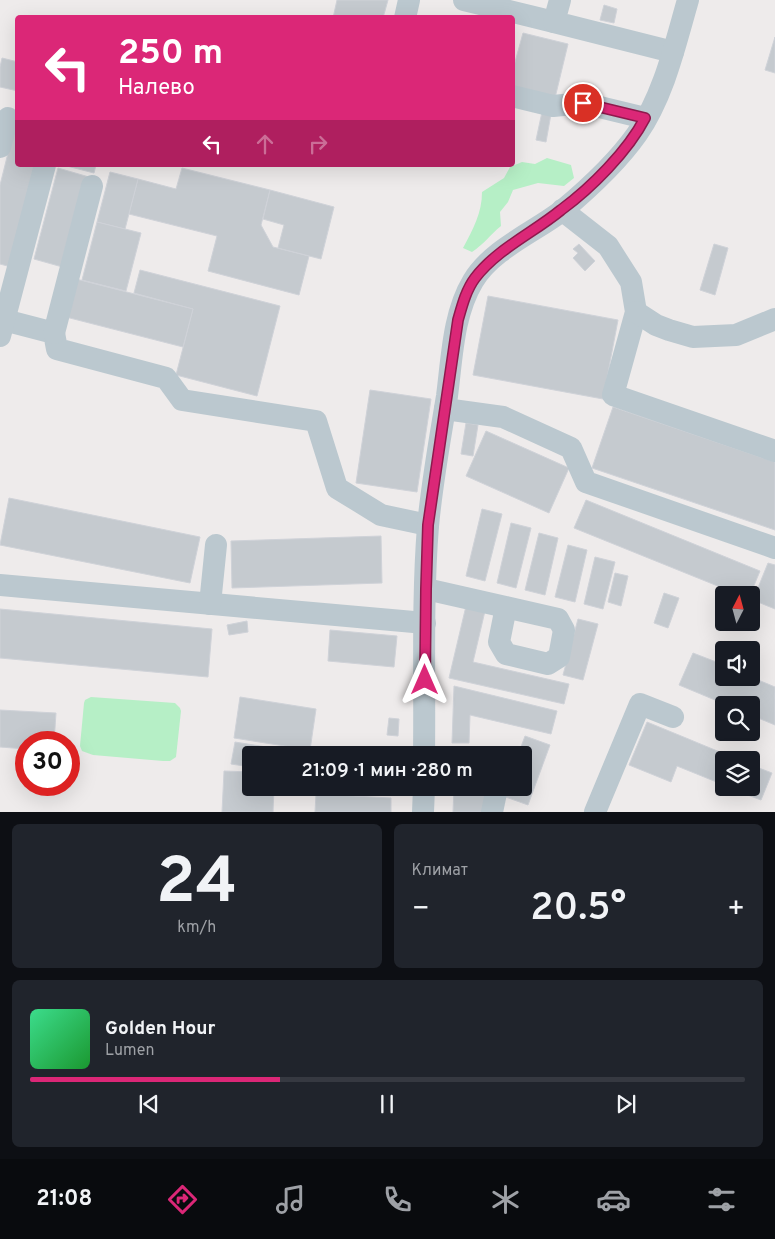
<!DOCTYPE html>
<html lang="ru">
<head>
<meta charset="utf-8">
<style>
	body { margin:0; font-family:Overpass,sans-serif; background:#20242c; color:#f1f3f6; height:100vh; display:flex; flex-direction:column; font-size:19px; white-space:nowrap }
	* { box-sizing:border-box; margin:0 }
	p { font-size:16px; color:#9ea1a6 }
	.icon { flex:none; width:28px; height:28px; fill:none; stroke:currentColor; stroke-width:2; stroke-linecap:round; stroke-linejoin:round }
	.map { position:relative; height:812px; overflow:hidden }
	.details { display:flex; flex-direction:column; gap:12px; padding:12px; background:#0d0f14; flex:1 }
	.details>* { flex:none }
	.banner { position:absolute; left:15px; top:15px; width:500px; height:152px; border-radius:5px; box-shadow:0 5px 20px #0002; background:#db2777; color:#fff; overflow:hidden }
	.needle { width:32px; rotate:6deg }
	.controls { position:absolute; left:715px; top:586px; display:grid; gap:10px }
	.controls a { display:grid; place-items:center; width:45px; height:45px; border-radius:5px; background:#171b24; box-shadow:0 5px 20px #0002; font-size:25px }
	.speed { position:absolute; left:15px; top:731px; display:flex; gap:10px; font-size:25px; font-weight:700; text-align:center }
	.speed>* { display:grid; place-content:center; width:65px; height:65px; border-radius:50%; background:#171b24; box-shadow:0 5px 20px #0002; line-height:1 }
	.speed .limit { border:8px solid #d22; background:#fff; color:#111 }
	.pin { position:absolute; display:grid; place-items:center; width:42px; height:42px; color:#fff; margin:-21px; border:2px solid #fff; border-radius:50%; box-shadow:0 1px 5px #0007 }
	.me { position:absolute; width:55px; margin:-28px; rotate:0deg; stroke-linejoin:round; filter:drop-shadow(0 0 4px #0008) }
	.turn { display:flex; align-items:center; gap:18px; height:105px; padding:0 20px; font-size:22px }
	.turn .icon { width:65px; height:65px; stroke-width:2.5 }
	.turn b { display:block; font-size:35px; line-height:42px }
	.lanes { display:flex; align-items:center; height:48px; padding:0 20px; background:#0003; justify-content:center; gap:25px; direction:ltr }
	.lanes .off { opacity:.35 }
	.big { font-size:38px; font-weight:600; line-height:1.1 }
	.details .tile { flex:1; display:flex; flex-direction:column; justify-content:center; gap:8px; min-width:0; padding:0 18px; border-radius:8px; background:#20242c }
	.details .dial { align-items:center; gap:0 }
	.dial b { font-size:65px; line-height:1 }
	.song { display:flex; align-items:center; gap:15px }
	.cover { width:60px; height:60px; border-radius:8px; background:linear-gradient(135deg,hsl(150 70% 55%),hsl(130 70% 35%)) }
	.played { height:5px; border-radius:2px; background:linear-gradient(90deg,#db2777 35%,#363941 35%) }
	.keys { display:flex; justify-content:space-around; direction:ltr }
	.heat { display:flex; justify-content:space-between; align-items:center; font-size:28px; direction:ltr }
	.details .tiles { flex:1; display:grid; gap:12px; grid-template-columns:1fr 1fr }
	.tile:last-child { grid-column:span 2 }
	.trip { position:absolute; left:242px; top:746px; width:290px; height:50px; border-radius:5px; background:#171b24; box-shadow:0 5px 20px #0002; font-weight:600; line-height:50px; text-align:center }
	.menu { display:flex; height:80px; justify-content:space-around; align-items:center; background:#090b0e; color:#9ea1a6 }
	.menu .icon { width:35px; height:35px }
	.menu .current { color:#db2777 }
	.menu b { font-size:22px; color:#f1f3f6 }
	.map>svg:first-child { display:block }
	.green { fill:#b6efc6 }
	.building { fill:#c5cacf; stroke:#cfd2d8 }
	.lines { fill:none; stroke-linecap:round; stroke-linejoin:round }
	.minor { stroke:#bbc8cf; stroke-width:22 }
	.route-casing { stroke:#8e194d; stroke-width:12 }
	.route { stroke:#db2777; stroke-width:9 }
</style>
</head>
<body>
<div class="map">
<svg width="775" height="812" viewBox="0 0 775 812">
	<rect width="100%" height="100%" fill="#eeebeb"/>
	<!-- green -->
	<g class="green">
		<path d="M 547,158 L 571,165 L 574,178 L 564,186 L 538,183 L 513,190 L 508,202 L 500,212 L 501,226 C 490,235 484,244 472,252 L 463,248 C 473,229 482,213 482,192 L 504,178 L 510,167 L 522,162 L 535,164 Z"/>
		<path d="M 91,697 L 175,703 L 180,708 L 181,711 L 176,757 L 170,761 L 163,761 L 93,755 L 82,751 L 80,746 L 84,703 L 85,700 Z"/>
	</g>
	<!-- building -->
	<g class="building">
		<path d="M 337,0 L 388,0 L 383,18 L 333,18 Z"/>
		<path d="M 604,5 L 617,9 L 614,23 L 600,20 Z"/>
		<path d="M 523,33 L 568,44 L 555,98 L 512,88 L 512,73 Z"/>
		<path d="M 775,37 L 775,73 L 765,70 Z"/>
		<path d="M 2,58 L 18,62 L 18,91 L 0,87 L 0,67 Z"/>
		<path d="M 542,112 L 551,114 L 546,142 L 536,140 Z"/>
		<path d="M 15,125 L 18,125 L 18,165 L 37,165 L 11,267 L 0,264 L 0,185 Z"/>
		<path d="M 63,165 L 96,165 L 94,173 Z"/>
		<path d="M 58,168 L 89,177 L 66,268 L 34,259 Z"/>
		<path d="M 182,168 L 270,190 L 261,225 L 273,247 L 309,256 L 299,295 L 208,271 L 217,236 L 129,214 L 138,179 L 176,189 Z"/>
		<path d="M 110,172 L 138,179 L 125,229 L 97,222 Z"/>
		<path d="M 270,190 L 334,207 L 321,259 L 278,248 L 284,225 L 263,219 Z"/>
		<path d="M 97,222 L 141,233 L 126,291 L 82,280 Z"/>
		<path d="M 579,244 L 595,261 L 585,271 L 573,258 L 578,253 L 573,249 Z"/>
		<path d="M 714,244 L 728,248 L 715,295 L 700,290 Z"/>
		<path d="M 140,270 L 280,306 L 257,396 L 176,375 L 193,309 L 134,293 Z"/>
		<path d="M 76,279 L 193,309 L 183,347 L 66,317 Z"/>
		<path d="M 488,296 L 618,320 L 603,399 L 473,375 Z"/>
		<path d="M 370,390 L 431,399 L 417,492 L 356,483 Z"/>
		<path d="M 613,407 L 775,462 L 775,530 L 592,468 Z"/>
		<path d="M 466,423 L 478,425 L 473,456 L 461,454 Z"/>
		<path d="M 486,431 L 569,468 L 549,513 L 466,476 Z"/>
		<path d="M 9,498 L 200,537 L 190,583 L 0,545 Z"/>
		<path d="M 586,500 L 760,571 L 750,595 L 740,595 L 574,528 Z"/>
		<path d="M 482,509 L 502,514 L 485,581 L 466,576 Z"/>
		<path d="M 511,523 L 531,528 L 516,588 L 497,583 Z"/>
		<path d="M 539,533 L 558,538 L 545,595 L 525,590 Z"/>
		<path d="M 381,536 L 382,583 L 232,588 L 231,541 Z"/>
		<path d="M 568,545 L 587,550 L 575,602 L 555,597 Z"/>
		<path d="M 595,557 L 615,562 L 603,609 L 584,604 Z"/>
		<path d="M 768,563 L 775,565 L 775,609 L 753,600 Z"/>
		<path d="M 615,573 L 628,576 L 621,606 L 608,602 Z"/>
		<path d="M 664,593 L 679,598 L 668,628 L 654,623 Z"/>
		<path d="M 466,606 L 485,611 L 473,662 L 569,684 L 564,704 L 449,678 Z"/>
		<path d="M 0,609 L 212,629 L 208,677 L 0,658 Z"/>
		<path d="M 578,619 L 598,624 L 583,680 L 563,675 Z"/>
		<path d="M 247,621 L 248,632 L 229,635 L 227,625 Z"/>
		<path d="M 330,630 L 397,636 L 394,667 L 328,661 Z"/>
		<path d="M 693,653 L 724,665 L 724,678 L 751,677 L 775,687 L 775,725 L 751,715 L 751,705 L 727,705 L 679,685 Z"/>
		<path d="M 454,686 L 557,711 L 551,734 L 470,715 L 469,743 L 452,743 Z"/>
		<path d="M 240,697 L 316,709 L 310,750 L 234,738 Z"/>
		<path d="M 0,710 L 56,713 L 54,742 L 26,742 L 26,749 L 0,747 Z"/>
		<path d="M 389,718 L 399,719 L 398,736 L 387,735 Z"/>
		<path d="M 647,722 L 686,738 L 739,760 L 724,760 L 724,785 L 677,766 L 671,782 L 629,765 Z"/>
		<path d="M 525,736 L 550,745 L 528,805 L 503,796 L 506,788 L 524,788 L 524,755 L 518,755 Z"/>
		<path d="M 235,742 L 285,750 L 284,755 L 251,755 L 251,767 L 231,764 Z"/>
		<path d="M 751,765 L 772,773 L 761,800 L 729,788 L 751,788 Z"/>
		<path d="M 224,771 L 251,772 L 251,788 L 274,788 L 273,812 L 222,812 Z"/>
		<path d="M 339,788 L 394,788 L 394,792 L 339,789 Z"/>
		<path d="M 454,788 L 487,788 L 486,812 L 453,812 Z"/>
		<path d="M 316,794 L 391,798 L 391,812 L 315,812 Z"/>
	</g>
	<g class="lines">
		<!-- minor -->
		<g class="minor">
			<path d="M 464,0 L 554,22"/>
			<path d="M 560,0 L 554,22 L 673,52"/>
			<path d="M 405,18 L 409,0"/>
			<path d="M 512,96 L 553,106 L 583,103 L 645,118"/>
			<path d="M 0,147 L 8,118"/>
			<path d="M 562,210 L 608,246 L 631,282 L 636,312 L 613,395 L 775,451"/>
			<path d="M 636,312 L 656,325 L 669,330 L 693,337 L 736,335 L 775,319"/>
			<path d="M 4,320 L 54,333 L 57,349 L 166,378 L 182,400 L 316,421 L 337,488 L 381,515 L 428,525"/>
			<path d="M 54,333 L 92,186"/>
			<path d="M 0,336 L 45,165"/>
			<path d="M 445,409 L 503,417 L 571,448 L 586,482 L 775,548"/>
			<path d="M 0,585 L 425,623"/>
			<path d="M 426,589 L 558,619 L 564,630 L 559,657 L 548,664 L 506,654 L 499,642 L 506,607"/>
			<path d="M 210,604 L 216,545"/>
			<path d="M 424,755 C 425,679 422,602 428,526 C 432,482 440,439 447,396 C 452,358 453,314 473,281 C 492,249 535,232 563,210 C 588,189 618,161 637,134 C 664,95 675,45 688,0"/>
			<path d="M 423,812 L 424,788"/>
			<path d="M 492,812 L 497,788"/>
			<path d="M 595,812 L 640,704 L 673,717"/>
		</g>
	</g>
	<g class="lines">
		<!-- route casing -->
		<g class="route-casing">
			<path id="route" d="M 425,680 L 426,589 L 428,525 L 458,320 C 462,306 466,290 475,278 C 497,249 533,233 561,210 C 591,188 628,151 645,118 L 583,103"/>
		</g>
		<!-- route -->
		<use href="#route" class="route"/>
	</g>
</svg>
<div class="controls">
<a><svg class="needle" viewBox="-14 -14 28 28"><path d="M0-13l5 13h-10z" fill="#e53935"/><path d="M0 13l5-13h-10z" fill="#9ea1a6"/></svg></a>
<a><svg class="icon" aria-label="sound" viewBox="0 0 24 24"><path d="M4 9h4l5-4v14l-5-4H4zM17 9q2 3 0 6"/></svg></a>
<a><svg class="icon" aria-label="search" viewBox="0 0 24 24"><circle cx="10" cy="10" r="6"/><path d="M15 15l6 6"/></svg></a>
<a><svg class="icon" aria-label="layers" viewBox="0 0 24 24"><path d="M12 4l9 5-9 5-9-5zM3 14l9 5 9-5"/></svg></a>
</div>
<div class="speed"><div class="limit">30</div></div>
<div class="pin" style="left:583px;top:103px;background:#d93025"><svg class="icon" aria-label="arrive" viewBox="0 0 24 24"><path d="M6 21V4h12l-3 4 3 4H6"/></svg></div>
<svg class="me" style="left:425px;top:680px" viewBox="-20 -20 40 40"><path d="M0-17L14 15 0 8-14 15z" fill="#db2777" stroke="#fff" stroke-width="4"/></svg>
<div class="trip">21:09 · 1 мин · 280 m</div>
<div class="banner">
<div class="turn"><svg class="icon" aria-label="left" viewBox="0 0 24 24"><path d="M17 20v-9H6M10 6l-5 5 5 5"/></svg><div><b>250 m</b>Налево</div></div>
<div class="lanes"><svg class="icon" aria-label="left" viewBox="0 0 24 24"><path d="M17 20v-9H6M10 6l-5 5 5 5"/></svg><svg class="icon off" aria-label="ahead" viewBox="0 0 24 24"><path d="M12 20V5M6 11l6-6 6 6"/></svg><svg class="icon off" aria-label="right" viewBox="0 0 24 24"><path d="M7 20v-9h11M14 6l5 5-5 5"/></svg></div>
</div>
</div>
<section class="details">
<div class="tiles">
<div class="tile dial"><b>24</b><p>km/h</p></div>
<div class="tile"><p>Климат</p>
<div class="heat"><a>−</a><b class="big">20.5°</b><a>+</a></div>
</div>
<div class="tile">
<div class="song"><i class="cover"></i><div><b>Golden Hour</b><p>Lumen</p></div></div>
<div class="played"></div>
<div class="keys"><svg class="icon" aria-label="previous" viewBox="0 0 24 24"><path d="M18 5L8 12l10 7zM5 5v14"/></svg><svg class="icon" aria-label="pause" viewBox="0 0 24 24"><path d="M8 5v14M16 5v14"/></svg><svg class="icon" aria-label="next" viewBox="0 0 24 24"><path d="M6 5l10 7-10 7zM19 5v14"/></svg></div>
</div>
</div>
</section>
<nav class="menu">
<b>21:08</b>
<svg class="icon current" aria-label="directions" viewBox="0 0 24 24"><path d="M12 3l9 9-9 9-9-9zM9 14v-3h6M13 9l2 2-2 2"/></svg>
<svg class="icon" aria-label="music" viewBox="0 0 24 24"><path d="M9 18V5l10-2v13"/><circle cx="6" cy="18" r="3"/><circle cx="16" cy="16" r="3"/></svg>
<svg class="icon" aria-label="phone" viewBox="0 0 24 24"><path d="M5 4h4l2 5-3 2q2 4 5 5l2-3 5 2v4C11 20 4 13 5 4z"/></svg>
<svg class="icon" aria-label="climate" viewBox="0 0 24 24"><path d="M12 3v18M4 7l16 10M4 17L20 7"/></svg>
<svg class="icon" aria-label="car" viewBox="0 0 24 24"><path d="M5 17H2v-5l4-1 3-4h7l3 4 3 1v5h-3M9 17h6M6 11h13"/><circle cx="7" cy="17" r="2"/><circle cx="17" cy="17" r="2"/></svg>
<svg class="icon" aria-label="filters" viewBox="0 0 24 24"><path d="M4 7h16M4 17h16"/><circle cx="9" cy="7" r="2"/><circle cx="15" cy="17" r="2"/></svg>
</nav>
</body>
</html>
